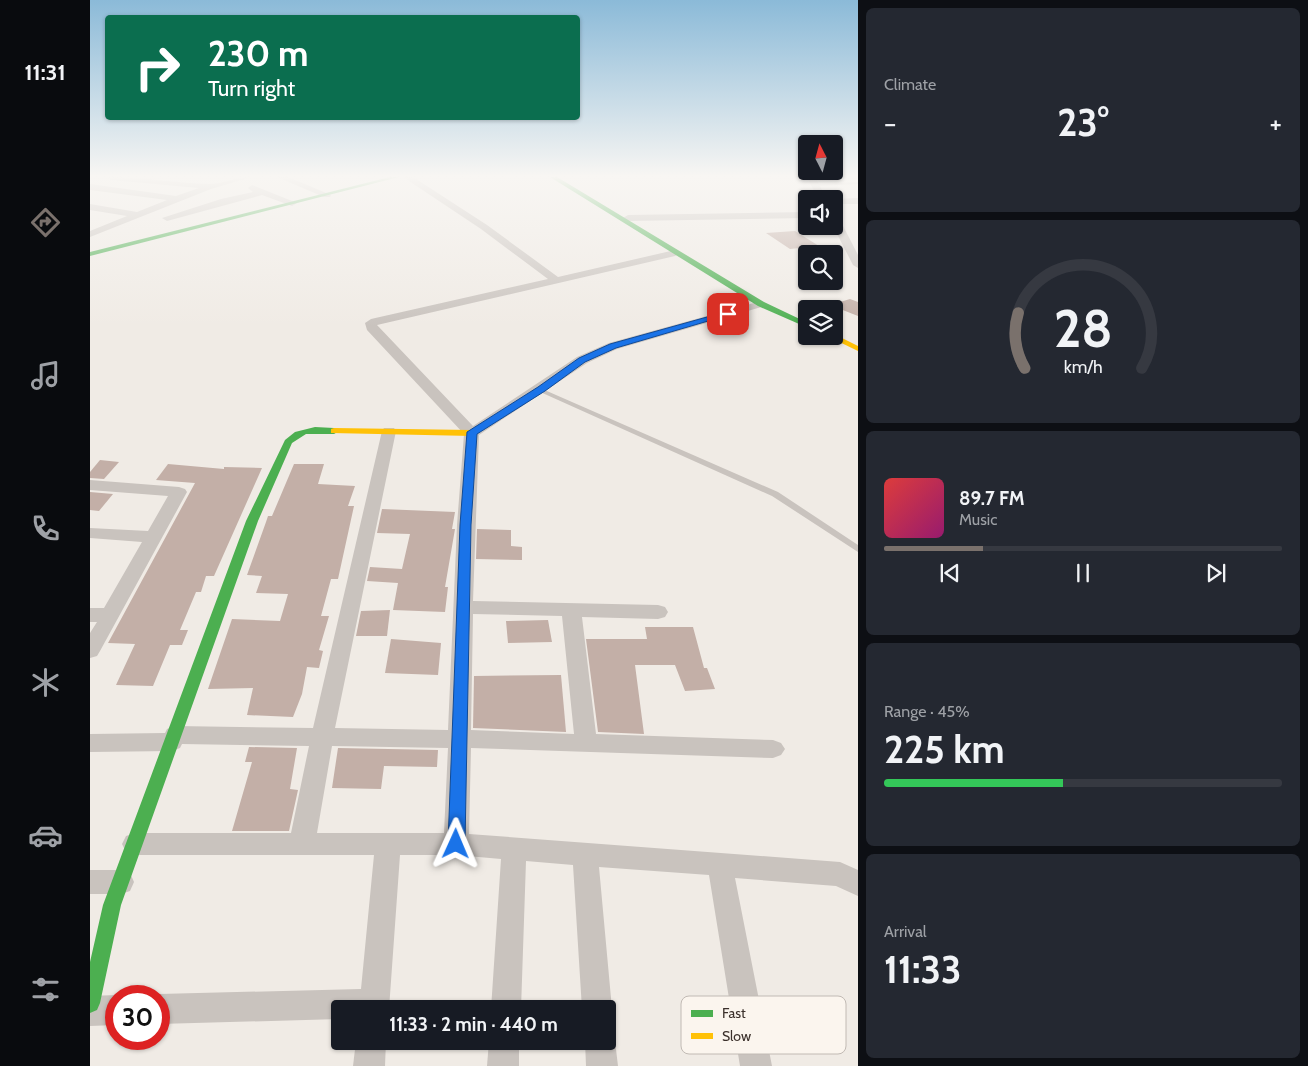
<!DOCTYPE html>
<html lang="en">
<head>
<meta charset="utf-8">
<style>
	body { margin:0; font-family:Cabin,sans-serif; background:#242831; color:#f1f3f6; height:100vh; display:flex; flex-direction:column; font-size:19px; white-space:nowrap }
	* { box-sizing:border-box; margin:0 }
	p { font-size:16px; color:#9ea1a6 }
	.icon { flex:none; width:28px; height:28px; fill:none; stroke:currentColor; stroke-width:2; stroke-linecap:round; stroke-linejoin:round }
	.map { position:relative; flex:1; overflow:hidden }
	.details { display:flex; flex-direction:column; gap:8px; padding:8px; background:#0d0f14; width:450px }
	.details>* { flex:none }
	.top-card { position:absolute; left:15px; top:15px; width:475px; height:105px; border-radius:5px; box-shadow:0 1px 4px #0004; background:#0b6e4f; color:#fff; overflow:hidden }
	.needle { width:32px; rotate:354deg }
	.controls { position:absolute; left:708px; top:135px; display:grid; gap:10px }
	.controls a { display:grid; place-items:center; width:45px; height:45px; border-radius:5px; background:#171b24; box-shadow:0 1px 4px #0004; font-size:25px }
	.speed { position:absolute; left:15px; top:985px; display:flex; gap:10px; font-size:25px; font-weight:700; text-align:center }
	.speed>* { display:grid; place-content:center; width:65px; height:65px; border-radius:50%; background:#171b24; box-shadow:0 1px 4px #0004; line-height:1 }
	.speed .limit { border:8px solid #d22; background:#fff; color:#111 }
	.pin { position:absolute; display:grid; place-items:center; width:42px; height:42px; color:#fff; margin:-21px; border-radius:10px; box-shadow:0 2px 8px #0006 }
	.me { position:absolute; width:55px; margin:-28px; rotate:1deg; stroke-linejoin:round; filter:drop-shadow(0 0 4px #0008) }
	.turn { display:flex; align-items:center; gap:18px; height:105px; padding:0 20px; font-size:22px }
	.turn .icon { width:65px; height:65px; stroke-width:2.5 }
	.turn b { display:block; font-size:35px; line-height:42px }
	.big { font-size:38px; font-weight:700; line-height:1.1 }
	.details .widget { flex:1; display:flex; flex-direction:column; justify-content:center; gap:8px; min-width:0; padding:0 18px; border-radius:8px; background:#242831 }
	.details .dial { align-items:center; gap:0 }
	.dial svg { height:130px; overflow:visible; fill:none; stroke:#363941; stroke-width:7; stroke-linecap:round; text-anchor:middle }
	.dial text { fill:#f1f3f6; stroke:none }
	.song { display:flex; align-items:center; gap:15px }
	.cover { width:60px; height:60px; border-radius:8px; background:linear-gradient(135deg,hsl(0 70% 55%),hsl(320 70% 35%)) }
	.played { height:5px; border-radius:2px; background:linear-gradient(90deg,#7a716c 25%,#363941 25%) }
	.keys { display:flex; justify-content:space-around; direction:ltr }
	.heat { display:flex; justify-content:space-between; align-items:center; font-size:28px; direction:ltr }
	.charge { height:8px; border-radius:4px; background:linear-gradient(90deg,#34c759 45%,#363941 0) }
	.trip { position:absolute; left:241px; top:1000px; width:285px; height:50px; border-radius:5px; background:#171b24; box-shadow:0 1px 4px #0004; font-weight:700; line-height:50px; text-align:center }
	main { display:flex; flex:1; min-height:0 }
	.tab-bar { display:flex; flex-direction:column; width:90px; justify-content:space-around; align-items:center; background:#090b0e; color:#9ea1a6 }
	.tab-bar .icon { width:35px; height:35px }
	.tab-bar .on { color:#7a716c }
	.tab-bar b { font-size:22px; color:#f1f3f6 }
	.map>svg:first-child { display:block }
	.building { fill:#c3afa7 }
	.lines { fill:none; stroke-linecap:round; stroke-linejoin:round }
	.lane { fill:#c9c3be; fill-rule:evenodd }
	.street { fill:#c9c3be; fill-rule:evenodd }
	.fast { fill:#4caf50; fill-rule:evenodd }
	.slow { fill:#ffc107; fill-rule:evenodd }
	.route { fill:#1a73e8; stroke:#114b97 }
	.key { fill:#fbf5ee; stroke:#c1bab4; stroke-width:1 }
	.key-label { font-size:14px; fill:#3b302b }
</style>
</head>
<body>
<main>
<nav class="tab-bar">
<b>11:31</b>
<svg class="icon on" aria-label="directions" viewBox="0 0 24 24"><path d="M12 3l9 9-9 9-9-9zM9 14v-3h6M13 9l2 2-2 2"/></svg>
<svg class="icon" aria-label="music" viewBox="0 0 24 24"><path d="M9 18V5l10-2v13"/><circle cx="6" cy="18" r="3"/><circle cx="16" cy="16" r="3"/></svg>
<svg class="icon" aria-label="phone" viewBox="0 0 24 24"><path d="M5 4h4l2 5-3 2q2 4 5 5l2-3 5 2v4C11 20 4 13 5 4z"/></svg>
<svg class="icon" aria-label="climate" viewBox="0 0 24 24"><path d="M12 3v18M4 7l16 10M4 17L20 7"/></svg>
<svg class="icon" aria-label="car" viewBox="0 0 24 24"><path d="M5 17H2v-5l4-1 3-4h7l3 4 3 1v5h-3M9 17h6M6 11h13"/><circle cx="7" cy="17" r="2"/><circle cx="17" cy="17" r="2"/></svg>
<svg class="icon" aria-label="filters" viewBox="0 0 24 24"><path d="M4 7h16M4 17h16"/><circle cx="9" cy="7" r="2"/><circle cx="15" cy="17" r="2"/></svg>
</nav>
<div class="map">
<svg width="768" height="1066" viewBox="0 0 768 1066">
	<rect width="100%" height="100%" fill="#f0ebe5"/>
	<!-- building -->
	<g class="building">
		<path d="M 705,231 L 729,246 L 700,249 L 676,233 Z"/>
		<path d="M 760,299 L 768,302 L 768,316 L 740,305 Z"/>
		<path d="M 10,460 L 29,462 L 14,479 L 0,478 L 0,472 Z"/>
		<path d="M 78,464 L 134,469 L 134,467 L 172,468 L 124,576 L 116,576 L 111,592 L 106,592 L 90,630 L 98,630 L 92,645 L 80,645 L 63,686 L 26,685 L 45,644 L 18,643 L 105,483 L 66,480 Z"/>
		<path d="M 204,464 L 234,464 L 228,484 L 265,486 L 258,506 L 264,506 L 248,579 L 241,579 L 231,616 L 239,616 L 229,650 L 233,651 L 229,668 L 217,667 L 212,694 L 203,717 L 157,715 L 163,688 L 118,689 L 142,619 L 190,621 L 198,594 L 166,593 L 172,576 L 157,575 L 176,522 L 178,516 L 182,516 Z"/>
		<path d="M 0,492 L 23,494 L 9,511 L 0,510 Z"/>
		<path d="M 292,509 L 365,512 L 362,529 L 365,529 L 355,587 L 358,587 L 355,612 L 303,610 L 308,583 L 277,581 L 280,567 L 312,569 L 320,534 L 287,533 Z"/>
		<path d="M 387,529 L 421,530 L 421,546 L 432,547 L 432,560 L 386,559 Z"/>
		<path d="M 300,610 L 297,636 L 266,636 L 271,611 Z"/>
		<path d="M 458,620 L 462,642 L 418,643 L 416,621 Z"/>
		<path d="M 555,627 L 603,627 L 614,668 L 617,668 L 625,689 L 595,691 L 585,665 L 545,665 L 554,734 L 508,732 L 496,639 L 557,639 Z"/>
		<path d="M 301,639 L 351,643 L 348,675 L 295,673 Z"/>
		<path d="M 471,675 L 476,732 L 383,728 L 384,676 Z"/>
		<path d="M 159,747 L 207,748 L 200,789 L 208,790 L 199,831 L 142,831 L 162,762 L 155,762 Z"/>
		<path d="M 248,748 L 348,750 L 347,767 L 294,766 L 291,789 L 242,788 Z"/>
	</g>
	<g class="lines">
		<!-- lane -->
		<g class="lane">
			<path d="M 768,182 L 768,184 L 725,186 L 723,185 L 725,184 Z"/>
			<path d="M 450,388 L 688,492 L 768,545 L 768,552 L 682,496 L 448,391 L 448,389 Z"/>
		</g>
		<!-- street -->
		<g class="street">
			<path d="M 17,177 C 51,177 85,183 119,184 C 132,184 146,177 161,177 L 121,189 L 0,237 L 0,231 L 37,216 L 0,210 L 0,204 L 47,212 L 77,200 L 0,190 L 0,184 L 86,196 L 109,188 L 21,180 Z"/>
			<path d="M 187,177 L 198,177 L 241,195 L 240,197 L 234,197 Z"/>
			<path d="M 313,177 L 323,177 L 397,225 L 468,277 L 585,250 L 590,253 L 585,256 L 287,325 L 383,426 L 487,357 L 519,343 L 671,301 L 677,304 L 675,306 L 527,349 L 497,363 L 389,435 L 383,601 L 568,605 L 575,607 L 578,612 L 575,617 L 568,619 L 492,617 L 506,734 L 683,740 L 691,743 L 695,749 L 691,755 L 683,758 L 381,748 L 379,834 L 750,862 L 768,870 L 768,896 L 746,886 L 645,878 L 682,1066 L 650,1066 L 619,875 L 509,867 L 522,1009 L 518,1020 L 518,1009 L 492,1009 L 483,865 L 436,861 L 431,1009 L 401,1009 L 411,859 L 366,855 L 310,855 L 299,1009 L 250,1009 L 250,1019 L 69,1024 L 69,996 L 64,996 L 69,994 L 271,989 L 284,855 L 45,855 L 36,852 L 32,844 L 36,836 L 45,833 L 201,833 L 219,746 L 92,744 L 90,748 L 82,751 L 0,752 L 0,734 L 75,733 L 77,729 L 85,726 L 223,728 L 292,431 L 294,428 L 304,428 L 306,431 L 245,728 L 358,730 L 367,525 L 374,434 L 277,330 L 275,323 L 281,319 L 458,279 L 391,229 ZM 383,614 L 472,616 L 484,734 L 381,730 ZM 242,746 L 358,748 L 354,833 L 227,833 Z"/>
			<path d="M 717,177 L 725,177 L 737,199 L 728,199 Z"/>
			<path d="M 162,185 L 207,203 L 202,206 L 172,195 L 77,221 L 72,218 L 131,199 L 163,192 L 158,188 Z"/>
			<path d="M 768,198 L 768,204 L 744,204 L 742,199 Z"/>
			<path d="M 716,212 L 716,218 L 538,221 L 533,218 L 538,215 Z"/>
			<path d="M 744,215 L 749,218 L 768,255 L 768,268 L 763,265 L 743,226 Z"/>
			<path d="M 0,480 L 89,487 L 95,489 L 97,492 L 10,651 L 7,656 L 0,658 L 0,633 L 7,622 L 0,622 L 0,608 L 14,608 L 52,542 L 0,538 L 0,528 L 58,531 L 78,496 L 0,490 Z"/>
			<path d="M 0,870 L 31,870 L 40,873 L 44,882 L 40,891 L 31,894 L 0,894 Z"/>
			<path d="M 26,995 L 29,996 L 26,996 L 26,1025 L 0,1026 L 0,996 Z"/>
			<path d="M 518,1029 L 521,1030 L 525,1041 L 528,1066 L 496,1066 L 495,1041 L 518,1041 Z"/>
			<path d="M 266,1041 L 296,1041 L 295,1066 L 263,1066 Z"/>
			<path d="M 399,1041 L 429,1041 L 429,1066 L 397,1066 Z"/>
		</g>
		<!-- fast -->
		<g class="fast">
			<path d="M 300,177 L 309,177 L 0,256 L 0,252 Z"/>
			<path d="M 460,177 L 467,177 L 674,302 L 716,322 L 716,327 L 668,306 Z"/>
			<path d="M 225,427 L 244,428 L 249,431 L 244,434 L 216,434 L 202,443 L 168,521 L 31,905 L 10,1003 L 7,1010 L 0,1013 L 0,962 L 13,905 L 156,521 L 195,440 L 205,432 Z"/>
		</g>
		<!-- slow -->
		<g class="slow">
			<path d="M 744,334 L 768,346 L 768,351 L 737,336 L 744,336 Z"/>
			<path d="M 244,428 L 382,430 L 387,433 L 382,436 L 241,433 L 241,429 Z"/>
		</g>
	</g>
	<!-- sky -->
	<linearGradient id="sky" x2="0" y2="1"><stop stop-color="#8bbad8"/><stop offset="0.54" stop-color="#f8f6f3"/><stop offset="1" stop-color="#f8f6f3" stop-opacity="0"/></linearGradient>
	<rect width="768" height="326" fill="url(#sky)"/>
	<!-- route -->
	<path class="route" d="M 635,312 L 642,314 L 526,348 L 495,362 L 455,391 L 387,434 L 381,525 L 375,844 L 372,850 L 366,852 L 361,850 L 358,844 L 370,525 L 377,432 L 448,387 L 489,358 L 520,344 Z"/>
	<!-- legend -->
	<rect x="591" y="996" width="165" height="58" rx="8" class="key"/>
	<rect x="601" y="1010" width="22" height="7" fill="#4caf50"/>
	<rect x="601" y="1033" width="22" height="6" fill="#ffc107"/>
	<g class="key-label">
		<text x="632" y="1018">Fast</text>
		<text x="632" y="1041">Slow</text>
	</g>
</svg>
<div class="controls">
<a><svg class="needle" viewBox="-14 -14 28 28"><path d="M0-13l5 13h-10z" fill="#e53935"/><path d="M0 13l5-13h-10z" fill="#9ea1a6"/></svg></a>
<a><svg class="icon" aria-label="sound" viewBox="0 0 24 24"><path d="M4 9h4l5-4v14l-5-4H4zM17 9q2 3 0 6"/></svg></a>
<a><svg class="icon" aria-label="search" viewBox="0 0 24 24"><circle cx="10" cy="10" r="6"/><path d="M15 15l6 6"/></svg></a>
<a><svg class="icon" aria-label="layers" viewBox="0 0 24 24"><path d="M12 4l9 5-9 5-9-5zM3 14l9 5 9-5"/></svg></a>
</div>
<div class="speed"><div class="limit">30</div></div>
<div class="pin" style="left:638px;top:314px;background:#d93025"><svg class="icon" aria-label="arrive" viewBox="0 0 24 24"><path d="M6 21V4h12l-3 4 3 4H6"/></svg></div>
<svg class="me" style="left:366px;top:844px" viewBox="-20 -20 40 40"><path d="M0-17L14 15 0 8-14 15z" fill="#1a73e8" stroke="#fff" stroke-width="4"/></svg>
<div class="trip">11:33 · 2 min · 440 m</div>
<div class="top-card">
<div class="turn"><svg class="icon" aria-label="right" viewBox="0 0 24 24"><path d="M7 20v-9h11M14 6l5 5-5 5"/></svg><div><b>230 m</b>Turn right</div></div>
</div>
</div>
<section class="details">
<div class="widget"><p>Climate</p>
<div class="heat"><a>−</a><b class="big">23°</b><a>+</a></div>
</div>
<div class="widget dial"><svg viewBox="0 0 100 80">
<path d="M14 69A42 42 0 1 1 86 69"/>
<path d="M14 69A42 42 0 0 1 10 35" stroke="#7a716c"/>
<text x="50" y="56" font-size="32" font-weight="700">28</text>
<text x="50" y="72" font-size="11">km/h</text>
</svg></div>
<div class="widget">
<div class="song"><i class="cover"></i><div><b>89.7 FM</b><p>Music</p></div></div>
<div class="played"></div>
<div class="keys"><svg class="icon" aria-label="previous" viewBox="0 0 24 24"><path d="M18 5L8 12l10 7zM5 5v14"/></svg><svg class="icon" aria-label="pause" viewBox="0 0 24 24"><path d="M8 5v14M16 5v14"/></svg><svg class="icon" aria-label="next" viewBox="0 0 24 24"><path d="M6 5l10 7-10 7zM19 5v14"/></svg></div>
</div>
<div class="widget"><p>Range · 45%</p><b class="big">225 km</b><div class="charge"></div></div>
<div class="widget"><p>Arrival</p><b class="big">11:33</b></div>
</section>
</main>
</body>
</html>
